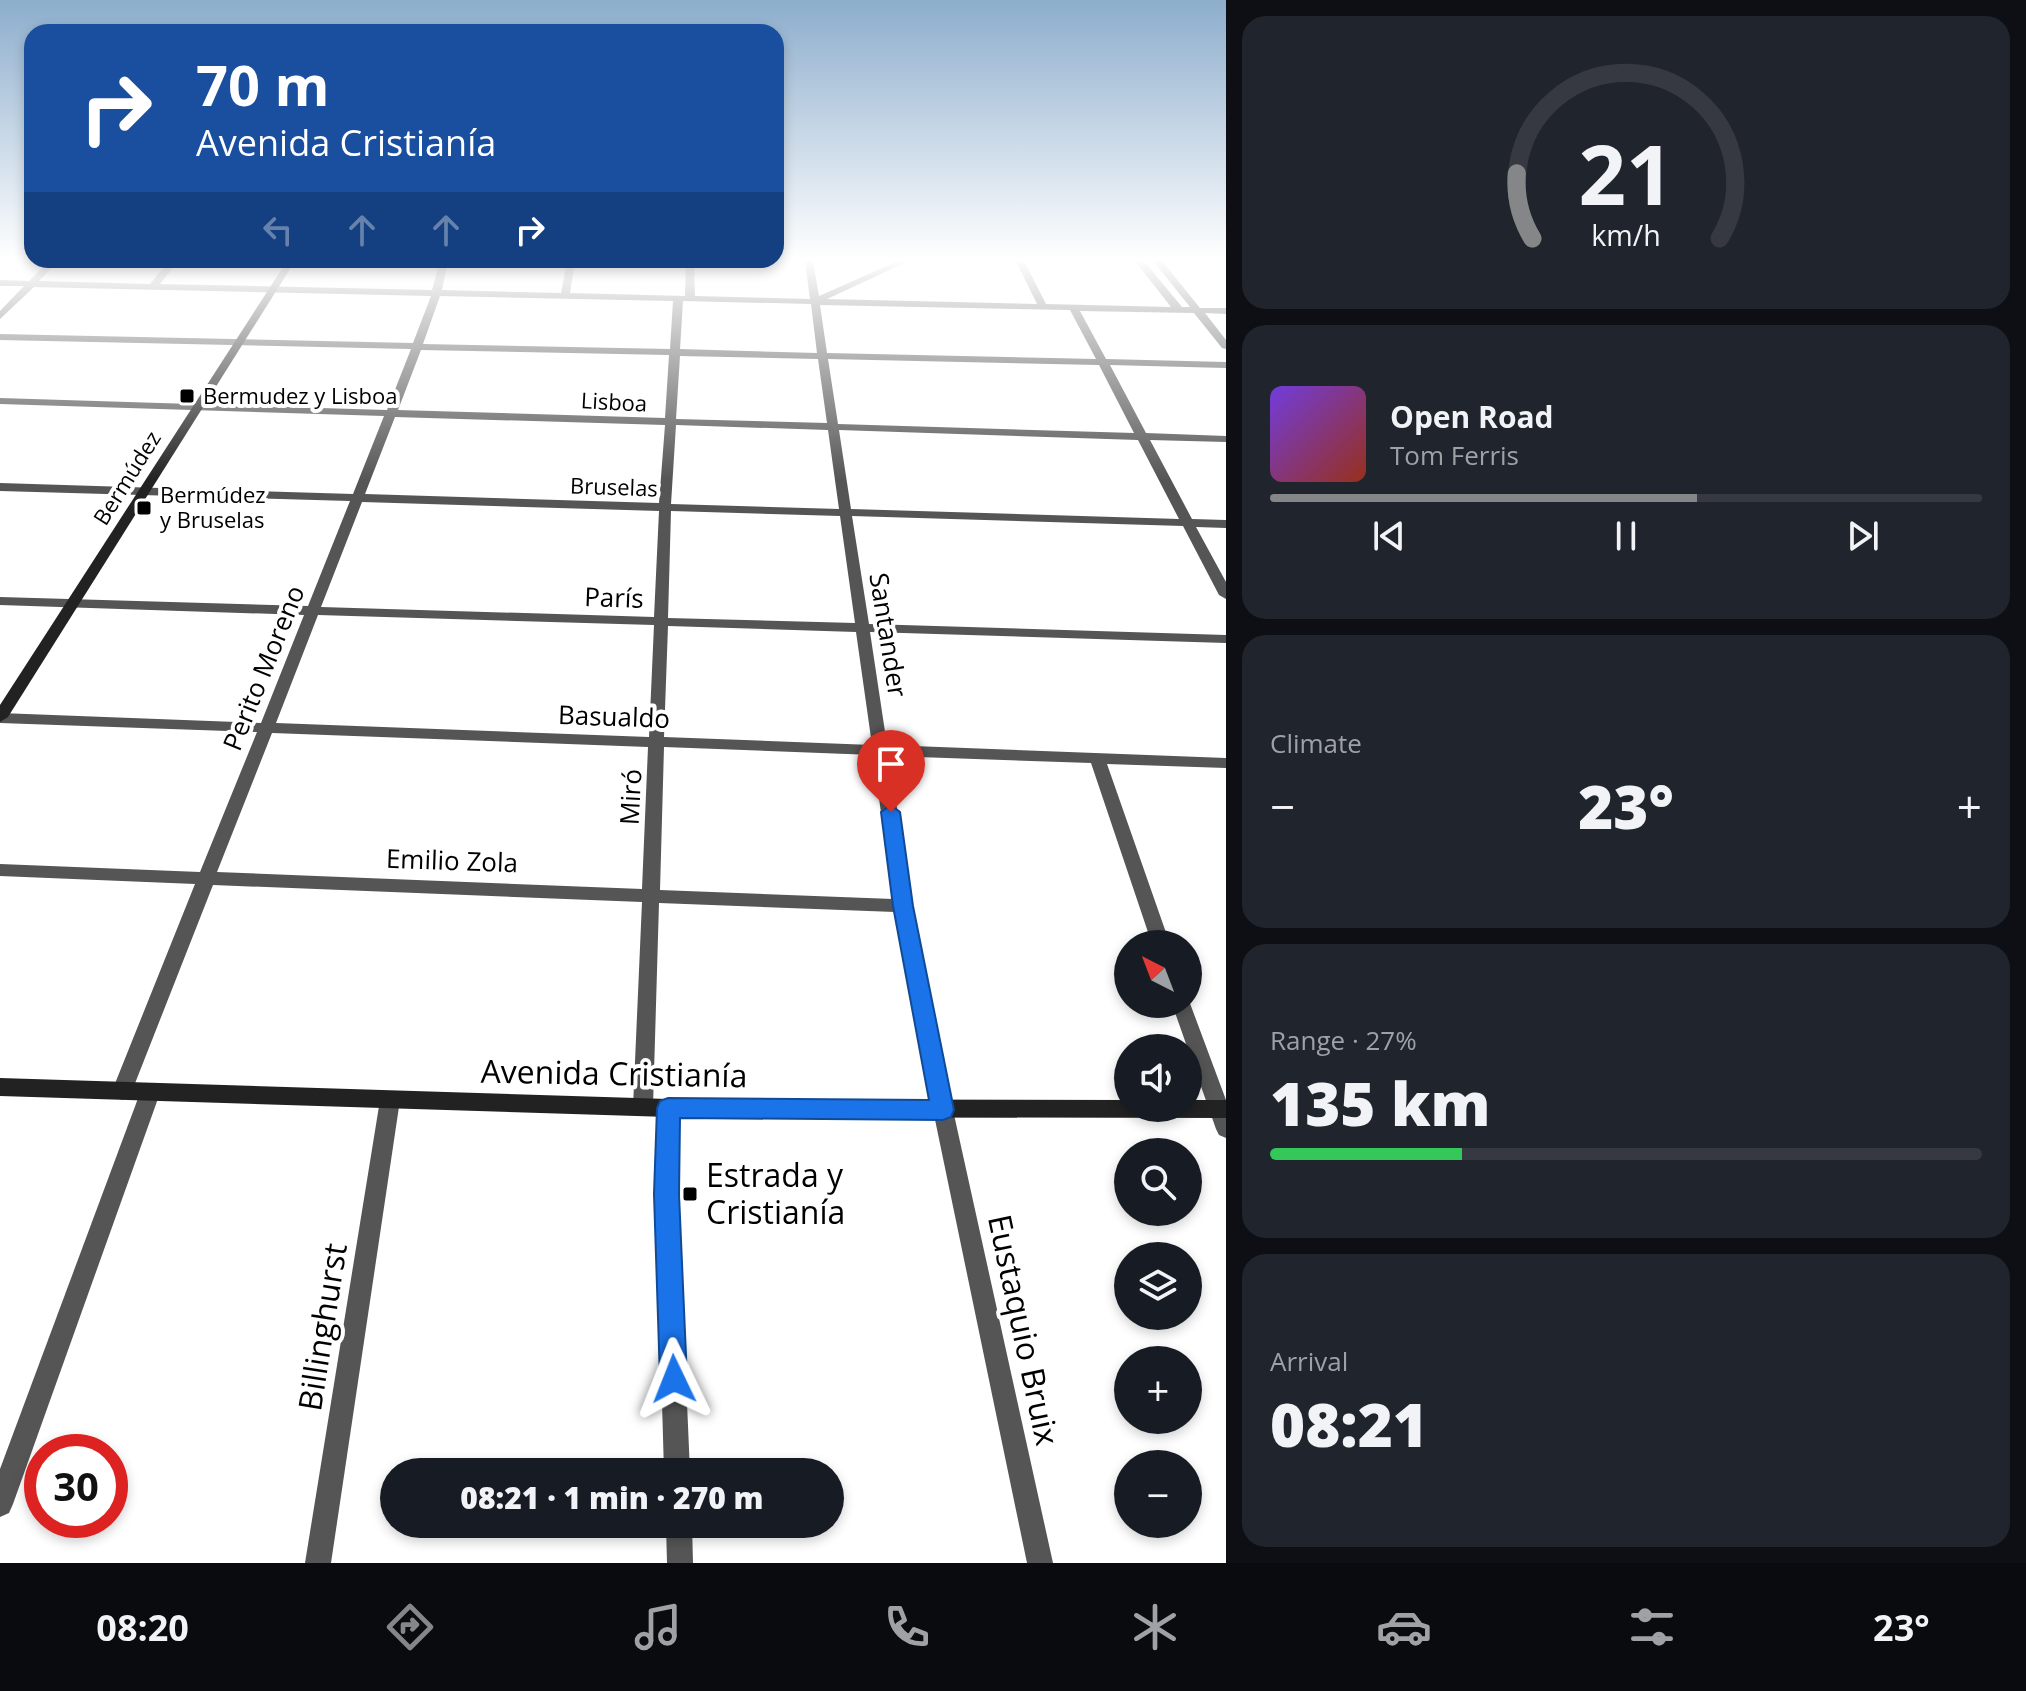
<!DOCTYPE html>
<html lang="en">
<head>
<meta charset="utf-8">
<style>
	body { margin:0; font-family:"Open Sans",sans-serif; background:#20242c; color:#f1f3f6; height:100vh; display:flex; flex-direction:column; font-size:30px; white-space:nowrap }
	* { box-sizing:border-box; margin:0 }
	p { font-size:26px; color:#9ea1a6 }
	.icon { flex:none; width:44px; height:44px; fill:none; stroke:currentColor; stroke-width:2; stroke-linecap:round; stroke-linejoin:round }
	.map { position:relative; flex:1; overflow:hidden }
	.sheet { display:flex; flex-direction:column; gap:16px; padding:16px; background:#0d0f14; width:800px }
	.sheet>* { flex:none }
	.top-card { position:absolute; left:24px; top:24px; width:760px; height:244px; border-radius:24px; box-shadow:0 4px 12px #0003; background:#1a4fa0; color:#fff; overflow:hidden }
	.needle { width:52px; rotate:318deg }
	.controls { position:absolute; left:1114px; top:930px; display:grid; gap:16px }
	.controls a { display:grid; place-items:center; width:88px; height:88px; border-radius:50%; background:#171b24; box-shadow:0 4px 12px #0003; font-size:40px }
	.speed { position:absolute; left:24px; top:1434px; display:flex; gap:16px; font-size:40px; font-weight:700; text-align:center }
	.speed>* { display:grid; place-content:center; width:104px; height:104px; border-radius:50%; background:#171b24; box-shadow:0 4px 12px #0003; line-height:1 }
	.speed .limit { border:12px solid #d22; background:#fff; color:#111 }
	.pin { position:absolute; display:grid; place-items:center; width:68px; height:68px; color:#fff; margin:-82px -34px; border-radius:50% 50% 50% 0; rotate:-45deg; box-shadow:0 0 8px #0007 }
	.pin .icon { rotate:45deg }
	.me { position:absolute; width:88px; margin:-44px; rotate:358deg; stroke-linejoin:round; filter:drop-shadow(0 0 6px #0008) }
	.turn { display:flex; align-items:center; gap:28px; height:168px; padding:0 40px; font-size:36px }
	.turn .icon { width:104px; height:104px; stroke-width:2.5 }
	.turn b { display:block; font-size:56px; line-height:68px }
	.lanes { display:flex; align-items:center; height:76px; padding:0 40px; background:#0003; justify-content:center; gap:40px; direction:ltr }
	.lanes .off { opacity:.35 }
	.big { font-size:60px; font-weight:800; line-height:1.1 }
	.sheet .tile { flex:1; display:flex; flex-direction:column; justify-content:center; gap:12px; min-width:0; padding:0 28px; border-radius:24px; background:#20242c }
	.sheet .dial { align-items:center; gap:0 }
	.dial svg { height:208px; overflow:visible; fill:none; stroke:#363941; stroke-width:7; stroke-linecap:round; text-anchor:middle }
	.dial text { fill:#f1f3f6; stroke:none }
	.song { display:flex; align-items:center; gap:24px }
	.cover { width:96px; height:96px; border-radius:12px; background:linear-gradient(135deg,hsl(260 70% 55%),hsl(10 70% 35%)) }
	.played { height:8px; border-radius:4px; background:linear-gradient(90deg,#858687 60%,#363941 60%) }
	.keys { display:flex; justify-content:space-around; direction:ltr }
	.heat { display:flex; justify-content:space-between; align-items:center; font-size:44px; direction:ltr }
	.charge { height:12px; border-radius:6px; background:linear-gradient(90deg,#34c759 27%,#363941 0) }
	.trip { position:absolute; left:380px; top:1458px; width:464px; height:80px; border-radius:40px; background:#171b24; box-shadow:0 4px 12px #0003; font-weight:800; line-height:80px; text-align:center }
	.dock { display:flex; height:128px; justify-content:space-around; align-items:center; background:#090b0e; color:#9ea1a6 }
	.dock .icon { width:56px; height:56px }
	.dock .selected { color:#858687 }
	.dock b { font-size:36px; color:#f1f3f6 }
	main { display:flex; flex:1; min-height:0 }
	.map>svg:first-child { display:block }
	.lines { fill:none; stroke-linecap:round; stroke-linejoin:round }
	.street { fill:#555; fill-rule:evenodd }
	.secondary { fill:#222; fill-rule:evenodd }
	.route { fill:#1a73e8; stroke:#114b97; stroke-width:2 }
	.poi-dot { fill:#000; stroke:#fff; stroke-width:3 }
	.labels { text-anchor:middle; stroke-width:8; stroke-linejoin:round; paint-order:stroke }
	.far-poi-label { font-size:22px; fill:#000; stroke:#fff; text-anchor:start }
	.far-street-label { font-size:22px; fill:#000; stroke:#fff }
	.street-label { font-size:26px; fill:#000; stroke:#fff }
	.near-street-label { font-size:32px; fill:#000; stroke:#fff }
	.near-poi-label { font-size:32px; fill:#000; stroke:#fff; text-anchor:start }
</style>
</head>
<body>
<main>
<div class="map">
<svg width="1226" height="1563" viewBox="0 0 1226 1563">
	<rect width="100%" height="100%" fill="#fff"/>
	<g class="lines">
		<!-- street -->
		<g class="street">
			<path d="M 49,261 L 58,261 L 39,281 L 150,284 L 169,261 L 178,261 L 160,284 L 432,290 L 440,261 L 448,261 L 442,290 L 561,293 L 567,261 L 575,261 L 570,293 L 685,296 L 686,261 L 694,261 L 695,296 L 810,299 L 805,261 L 813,261 L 819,296 L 898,261 L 909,261 L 827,299 L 1037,304 L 1016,261 L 1024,261 L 1046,304 L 1171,307 L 1135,261 L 1144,261 L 1182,307 L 1190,307 L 1153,261 L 1162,261 L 1200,308 L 1226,308 L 1226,314 L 1205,313 L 1226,340 L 1226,349 L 1222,348 L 1194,313 L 1080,311 L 1106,359 L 1226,362 L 1226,368 L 1110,365 L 1146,433 L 1226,436 L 1226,442 L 1150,440 L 1192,519 L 1226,520 L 1226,528 L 1196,527 L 1226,582 L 1226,599 L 1219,595 L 1183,526 L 852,516 L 869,624 L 1226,635 L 1226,643 L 870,632 L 887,745 L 1226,758 L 1226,768 L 1107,764 L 1170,944 L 1152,944 L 1091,763 L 889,756 L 912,906 L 953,1110 L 1053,1563 L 1027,1563 L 933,1110 L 895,912 L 659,903 L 653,1107 L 650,1113 L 643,1116 L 636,1113 L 633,1107 L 642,902 L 213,885 L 132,1091 L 129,1097 L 122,1100 L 115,1097 L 112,1091 L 195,884 L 0,876 L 0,864 L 200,872 L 257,732 L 0,723 L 0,713 L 261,723 L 304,615 L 0,605 L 0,597 L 308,606 L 350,501 L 0,491 L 0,483 L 353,494 L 384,416 L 0,404 L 0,398 L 387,410 L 411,349 L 0,340 L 0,334 L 413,343 L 431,296 L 34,287 L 0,319 L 0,311 L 24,286 L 0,286 L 0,280 L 29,281 ZM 440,296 L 673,301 L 670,349 L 423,344 ZM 683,301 L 811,304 L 817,353 L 680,349 ZM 820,305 L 1070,310 L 1096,359 L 827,353 ZM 421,350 L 669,355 L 665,418 L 398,410 ZM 680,356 L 818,359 L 827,423 L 676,419 ZM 828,359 L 1099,365 L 1134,433 L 838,424 ZM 395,417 L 665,425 L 659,503 L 365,494 ZM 676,425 L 828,430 L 839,509 L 671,504 ZM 839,430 L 1138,440 L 1179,519 L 851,509 ZM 362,502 L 659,511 L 654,617 L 321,607 ZM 671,511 L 840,516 L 855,623 L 668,618 ZM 318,615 L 654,625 L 649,737 L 276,723 ZM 668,626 L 856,632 L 872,745 L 664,737 ZM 272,733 L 648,747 L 642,889 L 217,872 ZM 664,747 L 873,755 L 893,899 L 660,890 Z"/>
			<path d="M 1188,998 L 1226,1100 L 1226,1138 L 1219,1135 L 1216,1129 L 1172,1004 L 1188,1004 Z"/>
			<path d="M 150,1084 L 157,1087 L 160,1093 L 13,1504 L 9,1513 L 0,1517 L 0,1469 L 140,1093 L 143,1087 Z"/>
			<path d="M 390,1091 L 397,1094 L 400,1100 L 331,1563 L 305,1563 L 380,1100 L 383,1094 Z"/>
			<path d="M 668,1099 L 675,1102 L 678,1108 L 678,1194 L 690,1472 L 664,1472 L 656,1194 L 658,1108 L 661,1102 Z"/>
			<path d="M 666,1524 L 692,1524 L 693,1563 L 667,1563 Z"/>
		</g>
		<!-- secondary -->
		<g class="secondary">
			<path d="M 287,261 L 295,261 L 8,717 L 0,722 L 0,705 Z"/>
			<path d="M 0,1078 L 668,1099 L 1128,1100 L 1128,1108 L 1188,1108 L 1188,1100 L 1226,1100 L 1226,1118 L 668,1117 L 0,1096 Z"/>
		</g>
	</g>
	<!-- sky -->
	<linearGradient id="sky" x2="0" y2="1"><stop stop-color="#8cadcc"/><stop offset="0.54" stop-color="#fff"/><stop offset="1" stop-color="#fff" stop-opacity="0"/></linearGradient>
	<rect width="1226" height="480" fill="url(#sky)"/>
	<!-- route -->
	<path class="route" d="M 891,805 L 900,812 L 913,906 L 954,1110 L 951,1117 L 943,1120 L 680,1118 L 679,1194 L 687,1379 L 683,1389 L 674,1393 L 664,1389 L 660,1379 L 654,1194 L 657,1108 L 660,1101 L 668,1098 L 929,1100 L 893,906 L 881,812 Z"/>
	<!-- markers -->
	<g class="poi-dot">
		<rect x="179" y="388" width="16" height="16" rx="4"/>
		<rect x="136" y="500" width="16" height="16" rx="4"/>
		<rect x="682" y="1186" width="16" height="16" rx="4"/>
	</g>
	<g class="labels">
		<!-- far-poi labels -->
		<g class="far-poi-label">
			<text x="203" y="404">Bermudez y Lisboa</text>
			<text x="160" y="503">Bermúdez<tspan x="160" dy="25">y Bruselas</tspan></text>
		</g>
		<!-- far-street labels -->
		<g class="far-street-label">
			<text transform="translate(614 402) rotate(3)" y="8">Lisboa</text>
			<text transform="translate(127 478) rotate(-58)" y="8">Bermúdez</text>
			<text transform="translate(614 487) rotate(2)" y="8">Bruselas</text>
		</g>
		<!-- street labels -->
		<g class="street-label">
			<text transform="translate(614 598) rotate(2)" y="9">París</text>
			<text transform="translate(888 635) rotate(81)" y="9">Santander</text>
			<text transform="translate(264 668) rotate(-68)" y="9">Perito Moreno</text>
			<text transform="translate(614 717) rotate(2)" y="9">Basualdo</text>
			<text transform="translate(631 797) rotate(-87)" y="9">Miró</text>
			<text transform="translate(452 861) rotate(2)" y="9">Emilio Zola</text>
		</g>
		<!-- near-street labels -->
		<g class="near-street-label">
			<text transform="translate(614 1074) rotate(1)" y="11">Avenida Cristianía</text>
			<text transform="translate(323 1327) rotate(-81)" y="11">Billinghurst</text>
			<text transform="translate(1023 1330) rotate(78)" y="11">Eustaquio Bruix</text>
		</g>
		<!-- near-poi labels -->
		<g class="near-poi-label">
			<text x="706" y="1187">Estrada y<tspan x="706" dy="37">Cristianía</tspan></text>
		</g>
	</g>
</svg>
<div class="controls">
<a><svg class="needle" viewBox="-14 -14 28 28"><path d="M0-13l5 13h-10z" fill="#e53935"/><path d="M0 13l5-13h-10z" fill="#9ea1a6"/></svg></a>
<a><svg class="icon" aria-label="sound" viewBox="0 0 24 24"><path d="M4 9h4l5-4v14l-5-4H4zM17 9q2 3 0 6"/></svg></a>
<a><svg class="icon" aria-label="search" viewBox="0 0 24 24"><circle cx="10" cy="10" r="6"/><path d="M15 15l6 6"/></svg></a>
<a><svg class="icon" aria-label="layers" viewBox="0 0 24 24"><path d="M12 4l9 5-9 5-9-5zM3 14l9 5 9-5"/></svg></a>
<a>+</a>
<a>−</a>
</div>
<div class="speed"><div class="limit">30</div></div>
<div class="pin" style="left:891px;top:812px;background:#d93025"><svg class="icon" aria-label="arrive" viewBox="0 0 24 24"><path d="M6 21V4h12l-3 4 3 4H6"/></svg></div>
<svg class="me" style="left:674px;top:1379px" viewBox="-20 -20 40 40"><path d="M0-17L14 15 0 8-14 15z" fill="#1a73e8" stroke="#fff" stroke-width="4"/></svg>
<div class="trip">08:21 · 1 min · 270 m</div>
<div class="top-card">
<div class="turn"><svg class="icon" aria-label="right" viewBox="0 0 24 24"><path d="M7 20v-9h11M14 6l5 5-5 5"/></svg><div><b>70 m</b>Avenida Cristianía</div></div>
<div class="lanes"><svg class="icon off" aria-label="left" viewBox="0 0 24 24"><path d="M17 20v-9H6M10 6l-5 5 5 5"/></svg><svg class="icon off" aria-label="ahead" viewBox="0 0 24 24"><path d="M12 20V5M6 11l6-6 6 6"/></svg><svg class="icon off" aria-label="ahead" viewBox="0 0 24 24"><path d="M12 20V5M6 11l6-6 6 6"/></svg><svg class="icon" aria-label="right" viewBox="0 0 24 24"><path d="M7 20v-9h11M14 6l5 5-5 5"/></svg></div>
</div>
</div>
<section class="sheet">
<div class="tile dial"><svg viewBox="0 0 100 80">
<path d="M14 69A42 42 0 1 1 86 69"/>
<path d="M14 69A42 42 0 0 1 8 44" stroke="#858687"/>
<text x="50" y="56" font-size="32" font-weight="700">21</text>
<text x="50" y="72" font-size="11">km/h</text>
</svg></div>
<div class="tile">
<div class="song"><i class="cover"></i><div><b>Open Road</b><p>Tom Ferris</p></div></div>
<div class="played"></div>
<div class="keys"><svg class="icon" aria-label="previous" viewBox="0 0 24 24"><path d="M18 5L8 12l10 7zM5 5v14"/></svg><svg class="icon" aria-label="pause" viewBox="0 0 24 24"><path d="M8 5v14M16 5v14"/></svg><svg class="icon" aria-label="next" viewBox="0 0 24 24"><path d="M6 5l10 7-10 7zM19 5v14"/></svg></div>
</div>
<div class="tile"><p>Climate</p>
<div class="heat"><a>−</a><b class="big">23°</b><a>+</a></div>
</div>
<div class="tile"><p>Range · 27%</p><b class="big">135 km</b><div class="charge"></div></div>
<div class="tile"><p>Arrival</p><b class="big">08:21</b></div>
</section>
</main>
<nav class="dock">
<b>08:20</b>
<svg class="icon selected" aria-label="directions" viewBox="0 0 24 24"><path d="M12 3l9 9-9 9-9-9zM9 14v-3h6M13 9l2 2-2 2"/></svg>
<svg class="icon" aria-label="music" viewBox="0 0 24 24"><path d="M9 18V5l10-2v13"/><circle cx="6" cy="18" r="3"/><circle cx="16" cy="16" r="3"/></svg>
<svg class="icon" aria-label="phone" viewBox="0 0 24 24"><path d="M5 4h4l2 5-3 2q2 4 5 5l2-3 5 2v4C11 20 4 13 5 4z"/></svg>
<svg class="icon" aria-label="climate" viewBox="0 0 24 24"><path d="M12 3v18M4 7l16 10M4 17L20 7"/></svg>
<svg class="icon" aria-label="car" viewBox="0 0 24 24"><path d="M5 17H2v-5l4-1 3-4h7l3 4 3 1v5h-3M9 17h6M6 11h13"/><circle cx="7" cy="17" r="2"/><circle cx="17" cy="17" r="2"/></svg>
<svg class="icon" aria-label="filters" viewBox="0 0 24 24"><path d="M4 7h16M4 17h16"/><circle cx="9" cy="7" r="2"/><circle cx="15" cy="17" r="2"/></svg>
<b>23°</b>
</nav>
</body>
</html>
